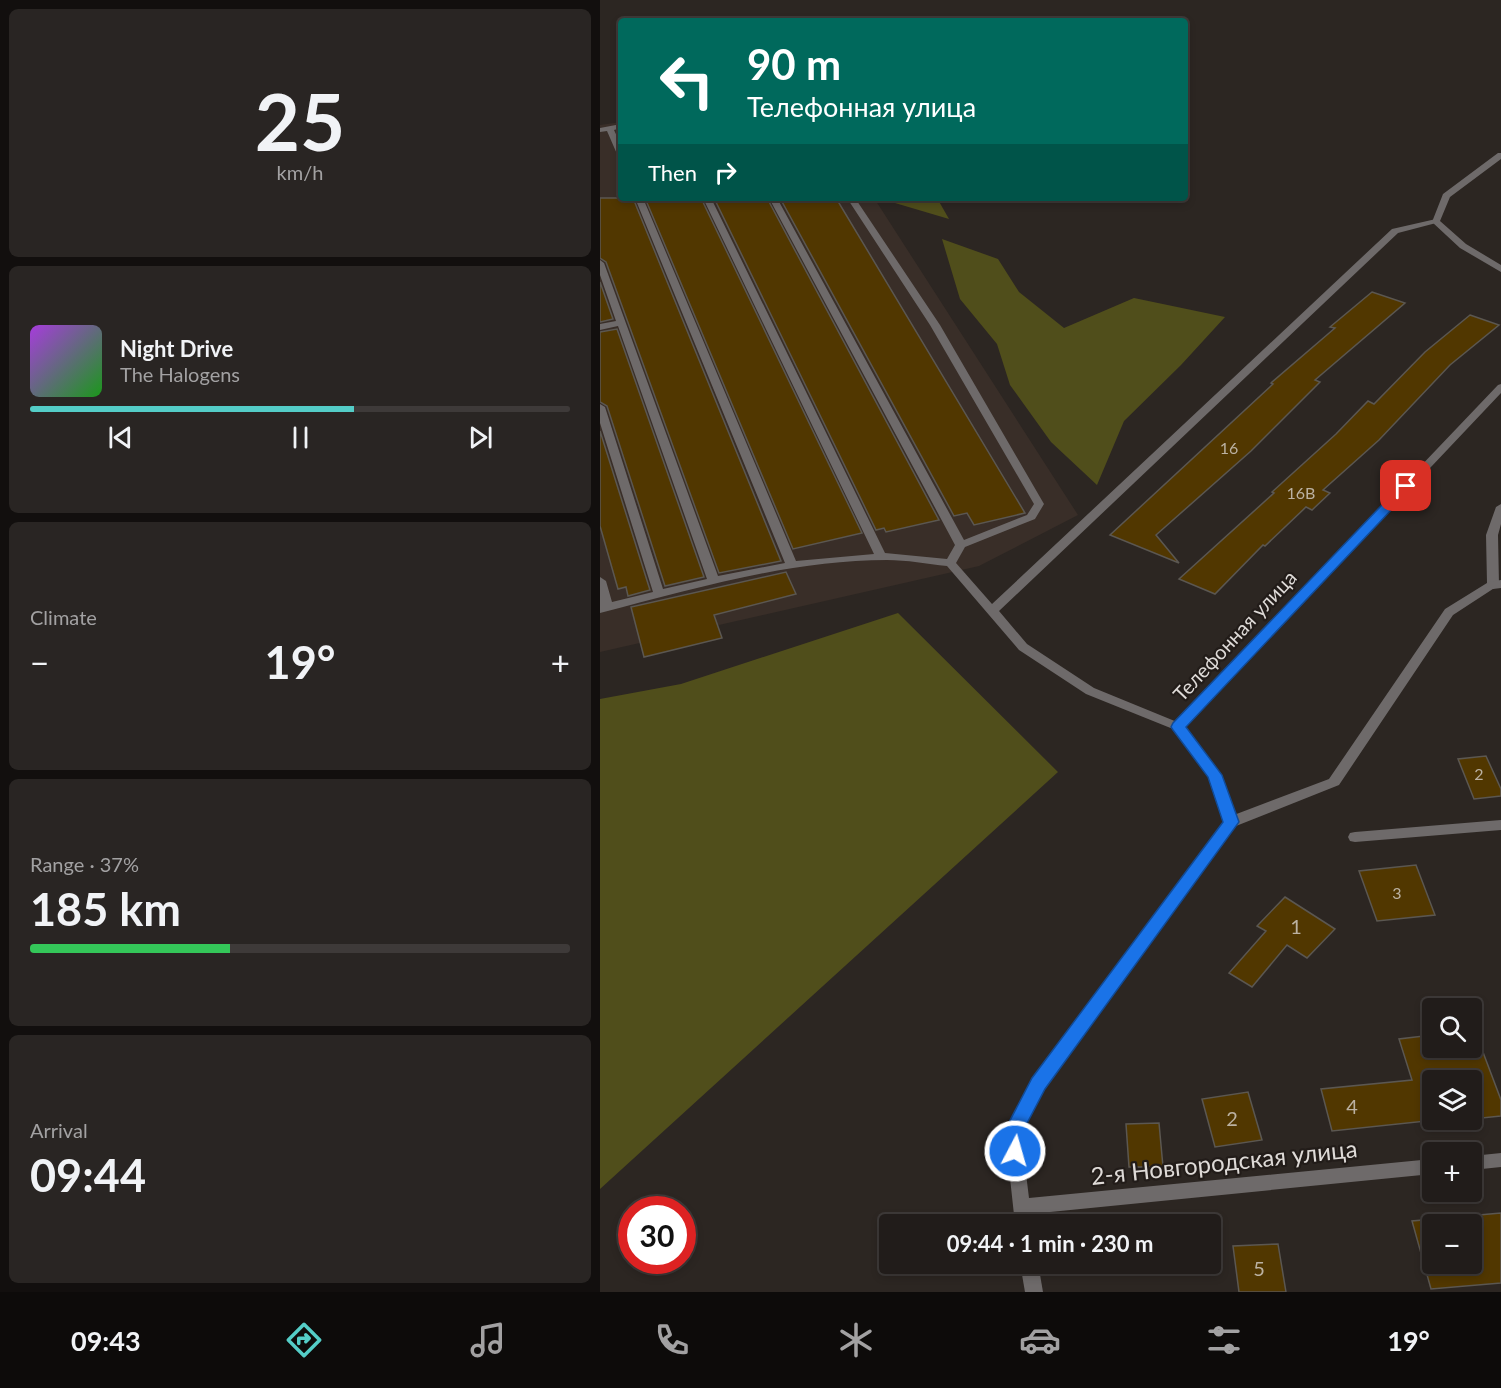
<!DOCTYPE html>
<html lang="en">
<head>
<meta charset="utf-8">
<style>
	body { margin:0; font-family:Lato,sans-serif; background:#292523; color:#f1f3f6; height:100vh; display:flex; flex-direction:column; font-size:22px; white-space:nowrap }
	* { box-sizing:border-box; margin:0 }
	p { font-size:20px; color:#a2a1a2 }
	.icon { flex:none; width:33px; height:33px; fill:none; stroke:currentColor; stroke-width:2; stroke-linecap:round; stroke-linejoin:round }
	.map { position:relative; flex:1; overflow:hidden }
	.panel { display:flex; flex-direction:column; gap:9px; padding:9px; background:#120f0e; width:600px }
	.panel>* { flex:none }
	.hud { position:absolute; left:18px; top:18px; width:570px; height:183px; border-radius:6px; box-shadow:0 3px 9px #0003,0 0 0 2px #3e3a39; background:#00695c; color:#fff; overflow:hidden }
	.tools { position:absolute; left:822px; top:998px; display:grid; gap:12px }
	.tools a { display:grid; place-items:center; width:60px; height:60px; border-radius:6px; background:#211c1a; box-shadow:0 3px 9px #0003,0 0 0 2px #3e3a39; font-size:30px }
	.speed { position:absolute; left:18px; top:1196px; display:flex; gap:12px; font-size:30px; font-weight:700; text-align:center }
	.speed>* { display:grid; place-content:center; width:78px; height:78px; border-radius:50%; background:#211c1a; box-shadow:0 3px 9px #0003,0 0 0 2px #3e3a39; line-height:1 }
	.speed .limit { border:9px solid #d22; background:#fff; color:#111 }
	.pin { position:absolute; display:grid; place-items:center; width:51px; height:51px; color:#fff; margin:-26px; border-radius:12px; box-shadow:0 3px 9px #0006 }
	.me { position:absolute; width:66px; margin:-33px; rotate:6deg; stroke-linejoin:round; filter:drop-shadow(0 0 4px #0008) }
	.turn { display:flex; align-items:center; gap:21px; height:126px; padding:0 30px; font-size:27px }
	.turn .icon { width:78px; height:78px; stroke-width:2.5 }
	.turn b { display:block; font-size:42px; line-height:51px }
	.then { display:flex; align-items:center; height:57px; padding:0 30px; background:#0003; gap:12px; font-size:22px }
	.big { font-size:45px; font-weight:700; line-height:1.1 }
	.panel .tile { flex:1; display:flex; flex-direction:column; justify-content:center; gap:9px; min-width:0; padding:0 21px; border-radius:9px; background:#292523 }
	.panel .dial { align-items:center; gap:0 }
	.dial b { font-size:78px; line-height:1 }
	.song { display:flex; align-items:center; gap:18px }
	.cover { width:72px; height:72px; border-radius:9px; background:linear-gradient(135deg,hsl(280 70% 55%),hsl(120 70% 35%)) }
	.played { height:6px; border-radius:3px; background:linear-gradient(90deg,#54cdc7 60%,#3e3a39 60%) }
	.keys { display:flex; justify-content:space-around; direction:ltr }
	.heat { display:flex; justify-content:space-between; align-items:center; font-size:33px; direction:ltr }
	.charge { height:9px; border-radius:4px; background:linear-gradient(90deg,#34c759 37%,#3e3a39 0) }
	.trip { position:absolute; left:279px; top:1214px; width:342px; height:60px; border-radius:6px; background:#211c1a; box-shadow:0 3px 9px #0003,0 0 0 2px #3e3a39; font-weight:700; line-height:60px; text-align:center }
	.menu { display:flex; height:96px; justify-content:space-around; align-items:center; background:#0d0b0a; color:#a2a1a2 }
	.menu .icon { width:42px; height:42px }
	.menu .active { color:#54cdc7 }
	.menu b { font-size:27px; color:#f1f3f6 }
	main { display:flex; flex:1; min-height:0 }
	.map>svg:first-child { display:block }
	.built { fill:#392e28 }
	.green { fill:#504e1b }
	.building { fill:#513700; stroke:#5b5751; stroke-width:1.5; fill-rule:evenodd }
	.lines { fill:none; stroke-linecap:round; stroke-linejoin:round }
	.service { fill:#6e6a6a; fill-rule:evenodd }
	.minor { fill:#6e6a6a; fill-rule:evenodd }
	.route { fill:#1a73e8; stroke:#114b97; stroke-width:1.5 }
	.labels { text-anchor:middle; stroke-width:4.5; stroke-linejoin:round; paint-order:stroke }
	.number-label { font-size:16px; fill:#bbb1a1 }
	.street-label { font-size:20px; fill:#dedad7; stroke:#221c19 }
	.near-number-label { font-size:20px; fill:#bbb1a1 }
	.near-street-label { font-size:24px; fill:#dedad7; stroke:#221c19 }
</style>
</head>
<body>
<main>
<section class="panel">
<div class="tile dial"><b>25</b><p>km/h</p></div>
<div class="tile">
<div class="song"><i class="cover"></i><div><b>Night Drive</b><p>The Halogens</p></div></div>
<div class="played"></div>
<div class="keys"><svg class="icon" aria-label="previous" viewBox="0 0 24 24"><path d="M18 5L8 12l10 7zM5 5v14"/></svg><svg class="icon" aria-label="pause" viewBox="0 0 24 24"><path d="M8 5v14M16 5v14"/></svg><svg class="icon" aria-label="next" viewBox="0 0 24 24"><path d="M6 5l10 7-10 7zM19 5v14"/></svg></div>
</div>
<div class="tile"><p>Climate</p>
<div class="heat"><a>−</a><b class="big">19°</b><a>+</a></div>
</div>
<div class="tile"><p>Range · 37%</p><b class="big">185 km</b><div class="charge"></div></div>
<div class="tile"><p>Arrival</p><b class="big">09:44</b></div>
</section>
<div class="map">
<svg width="901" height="1292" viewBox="0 0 901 1292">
	<rect width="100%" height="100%" fill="#2c2622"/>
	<!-- built -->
	<path class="built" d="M 21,122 L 21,198 L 274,198 L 478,515 L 379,566 L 0,652 L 0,125 Z"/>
	<!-- green -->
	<g class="green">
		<path d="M 291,198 L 337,198 L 349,219 L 295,203 Z"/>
		<path d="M 342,239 L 398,259 L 419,292 L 464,328 L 534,298 L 625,317 L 581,365 L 524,421 L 497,485 L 451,442 L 410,385 L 397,344 L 360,299 Z"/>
		<path d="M 298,613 L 458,772 L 0,1189 L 0,699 L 81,684 Z"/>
	</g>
	<!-- building -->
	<g class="building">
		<path d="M 0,198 L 33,198 L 181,561 L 119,573 L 6,262 L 0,258 Z"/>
		<path d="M 45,198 L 101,198 L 262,533 L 193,549 Z"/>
		<path d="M 114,198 L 167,198 L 339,520 L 286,532 L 284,528 L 276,530 Z"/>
		<path d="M 180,198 L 236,198 L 425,513 L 374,525 L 367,513 L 354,516 Z"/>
		<path d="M 0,282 L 13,319 L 0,322 Z"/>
		<path d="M 772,292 L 805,303 L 715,380 L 720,382 L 651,451 L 556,535 L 579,563 L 510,535 L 673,384 L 671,383 L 735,328 L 730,327 Z"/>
		<path d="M 870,315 L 899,325 L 850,365 L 779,440 L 723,490 L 730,493 L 712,510 L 706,507 L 665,546 L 663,545 L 615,594 L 579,579 L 674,493 L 672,492 L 736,434 L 768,401 L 774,404 L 825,352 Z"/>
		<path d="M 17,329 L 104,577 L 65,586 L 7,406 L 0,402 L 0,332 Z"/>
		<path d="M 0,431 L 50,590 L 28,596 L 26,587 L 18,589 L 0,526 Z"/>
		<path d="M 186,572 L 196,594 L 114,615 L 122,638 L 44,657 L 31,607 Z"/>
		<path d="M 886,756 L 901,789 L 901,796 L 874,799 L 858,759 Z"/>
		<path d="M 816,865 L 835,915 L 777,921 L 759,871 Z"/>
		<path d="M 685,897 L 735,929 L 707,958 L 687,945 L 652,987 L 629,973 L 666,931 L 657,926 Z"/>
		<path d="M 872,1031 L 875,1031 L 901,1100 L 901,1116 L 872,1119 L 872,1080 L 832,1080 L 832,1119 L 871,1119 L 827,1124 L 826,1121 L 732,1131 L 721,1089 L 812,1080 L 799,1039 L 832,1035 L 832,1047 L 872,1047 Z"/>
		<path d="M 648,1092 L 662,1140 L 615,1147 L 602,1099 Z"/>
		<path d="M 559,1123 L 563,1167 L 529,1167 L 526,1124 Z"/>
		<path d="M 901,1213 L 901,1283 L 831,1289 L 812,1221 ZM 832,1224 L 872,1224 L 872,1263 L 832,1263 Z"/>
		<path d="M 678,1244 L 686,1292 L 639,1292 L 633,1246 Z"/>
	</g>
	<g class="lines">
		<!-- service -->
		<g class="service">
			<path d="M 21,124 L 21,128 L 14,130 L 21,145 L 21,156 L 17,154 L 7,131 L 0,132 L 0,128 Z"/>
			<path d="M 35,198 L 43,198 L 196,561 L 274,554 L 103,198 L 111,198 L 285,553 L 347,559 L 355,545 L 169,198 L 177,198 L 364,540 L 427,515 L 434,504 L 330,325 L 247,198 L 255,198 L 340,325 L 444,504 L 435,519 L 365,547 L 356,563 L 392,604 L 792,229 L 836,219 L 840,222 L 798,233 L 399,611 L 427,644 L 494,688 L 582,724 L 584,727 L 582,730 L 578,731 L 486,694 L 419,650 L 347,566 C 327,564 307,560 287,560 C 190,560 94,589 0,613 L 0,577 L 6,581 L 12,602 L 53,592 L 0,423 L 0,404 L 5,407 L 63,589 L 107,579 L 18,326 L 0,330 L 0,324 L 16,321 L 0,275 L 0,260 L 4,263 L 118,576 L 185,563 Z"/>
			<path d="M 901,504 L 901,524 L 898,535 L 899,585 L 853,615 L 739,785 L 636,826 L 626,826 L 624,822 L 626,818 L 729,779 L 845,609 L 887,583 L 886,535 L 896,507 Z"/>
		</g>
		<!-- minor -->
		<g class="minor">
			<path d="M 898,153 L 901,153 L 901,159 L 850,197 L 840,221 L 866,244 L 901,265 L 901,272 L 860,248 L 832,222 L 843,194 Z"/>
			<path d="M 901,384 L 901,393 L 585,727 L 622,775 L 638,822 L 445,1089 L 421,1133 L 429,1198 L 832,1159 L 832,1174 L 430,1214 L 431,1224 L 415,1224 L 405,1132 L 407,1127 L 433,1079 L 624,821 L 609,777 L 572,727 L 898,385 Z"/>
			<path d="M 901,580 L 901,588 L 893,589 L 887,585 L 889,582 Z"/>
			<path d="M 901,820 L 901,830 L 755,842 L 750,841 L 748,837 L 750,833 L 755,832 Z"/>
			<path d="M 901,1153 L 901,1167 L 872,1170 L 872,1156 Z"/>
			<path d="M 420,1263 L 438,1263 L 443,1292 L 425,1292 Z"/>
		</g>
	</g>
	<!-- route -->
	<path class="route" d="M 806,483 L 812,486 L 811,489 L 586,727 L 622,775 L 639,822 L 445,1089 L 422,1133 L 424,1151 L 422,1157 L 415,1160 L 408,1157 L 404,1132 L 432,1078 L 623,822 L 608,777 L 573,730 L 571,727 L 573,723 L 802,484 Z"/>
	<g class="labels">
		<!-- number labels -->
		<g class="number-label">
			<text x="629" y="454">16</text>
			<text x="701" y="499">16В</text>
			<text x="879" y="780">2</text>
			<text x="797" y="899">3</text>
		</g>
		<!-- street labels -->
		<g class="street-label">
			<text transform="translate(635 636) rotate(-47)" y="7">Телефонная улица</text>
		</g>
		<!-- near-number labels -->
		<g class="near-number-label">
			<text x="696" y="934">1</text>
			<text x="752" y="1114">4</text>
			<text x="632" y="1126">2</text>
			<text x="659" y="1276">5</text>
		</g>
		<!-- near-street labels -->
		<g class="near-street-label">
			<text transform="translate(624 1163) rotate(-6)" y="8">2-я Новгородская улица</text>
		</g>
	</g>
</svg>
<div class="tools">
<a><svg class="icon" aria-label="search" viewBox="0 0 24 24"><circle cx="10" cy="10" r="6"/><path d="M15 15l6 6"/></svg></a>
<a><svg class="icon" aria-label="layers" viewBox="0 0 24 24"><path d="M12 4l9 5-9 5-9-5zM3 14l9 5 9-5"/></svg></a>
<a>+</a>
<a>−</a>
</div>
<div class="speed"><div class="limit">30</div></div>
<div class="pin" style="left:806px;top:486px;background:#d93025"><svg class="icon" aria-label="arrive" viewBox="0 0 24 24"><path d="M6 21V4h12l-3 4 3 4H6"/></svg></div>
<svg class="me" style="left:415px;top:1151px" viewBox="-20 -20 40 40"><circle r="17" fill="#1a73e8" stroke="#fff" stroke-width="3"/><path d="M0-11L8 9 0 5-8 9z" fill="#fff"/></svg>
<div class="trip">09:44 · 1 min · 230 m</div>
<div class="hud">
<div class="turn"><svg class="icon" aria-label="left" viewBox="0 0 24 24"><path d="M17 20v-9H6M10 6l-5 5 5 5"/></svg><div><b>90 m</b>Телефонная улица</div></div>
<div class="then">Then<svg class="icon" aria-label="right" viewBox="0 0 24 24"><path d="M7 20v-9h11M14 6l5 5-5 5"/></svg></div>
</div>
</div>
</main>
<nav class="menu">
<b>09:43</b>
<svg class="icon active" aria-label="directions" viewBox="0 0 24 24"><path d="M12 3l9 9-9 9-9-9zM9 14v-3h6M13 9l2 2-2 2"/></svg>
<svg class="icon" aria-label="music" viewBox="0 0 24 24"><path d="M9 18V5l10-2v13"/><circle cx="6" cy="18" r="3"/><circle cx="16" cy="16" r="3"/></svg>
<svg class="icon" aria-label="phone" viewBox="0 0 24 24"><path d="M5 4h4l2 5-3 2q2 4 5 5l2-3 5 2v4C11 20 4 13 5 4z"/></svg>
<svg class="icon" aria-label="climate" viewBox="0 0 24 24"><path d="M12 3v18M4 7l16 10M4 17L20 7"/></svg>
<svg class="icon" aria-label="car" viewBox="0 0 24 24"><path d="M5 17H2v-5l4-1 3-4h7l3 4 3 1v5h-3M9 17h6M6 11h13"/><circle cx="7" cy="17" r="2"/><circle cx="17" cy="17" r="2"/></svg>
<svg class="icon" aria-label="filters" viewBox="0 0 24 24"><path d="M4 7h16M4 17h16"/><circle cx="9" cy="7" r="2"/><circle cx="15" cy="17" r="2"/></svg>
<b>19°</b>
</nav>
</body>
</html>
